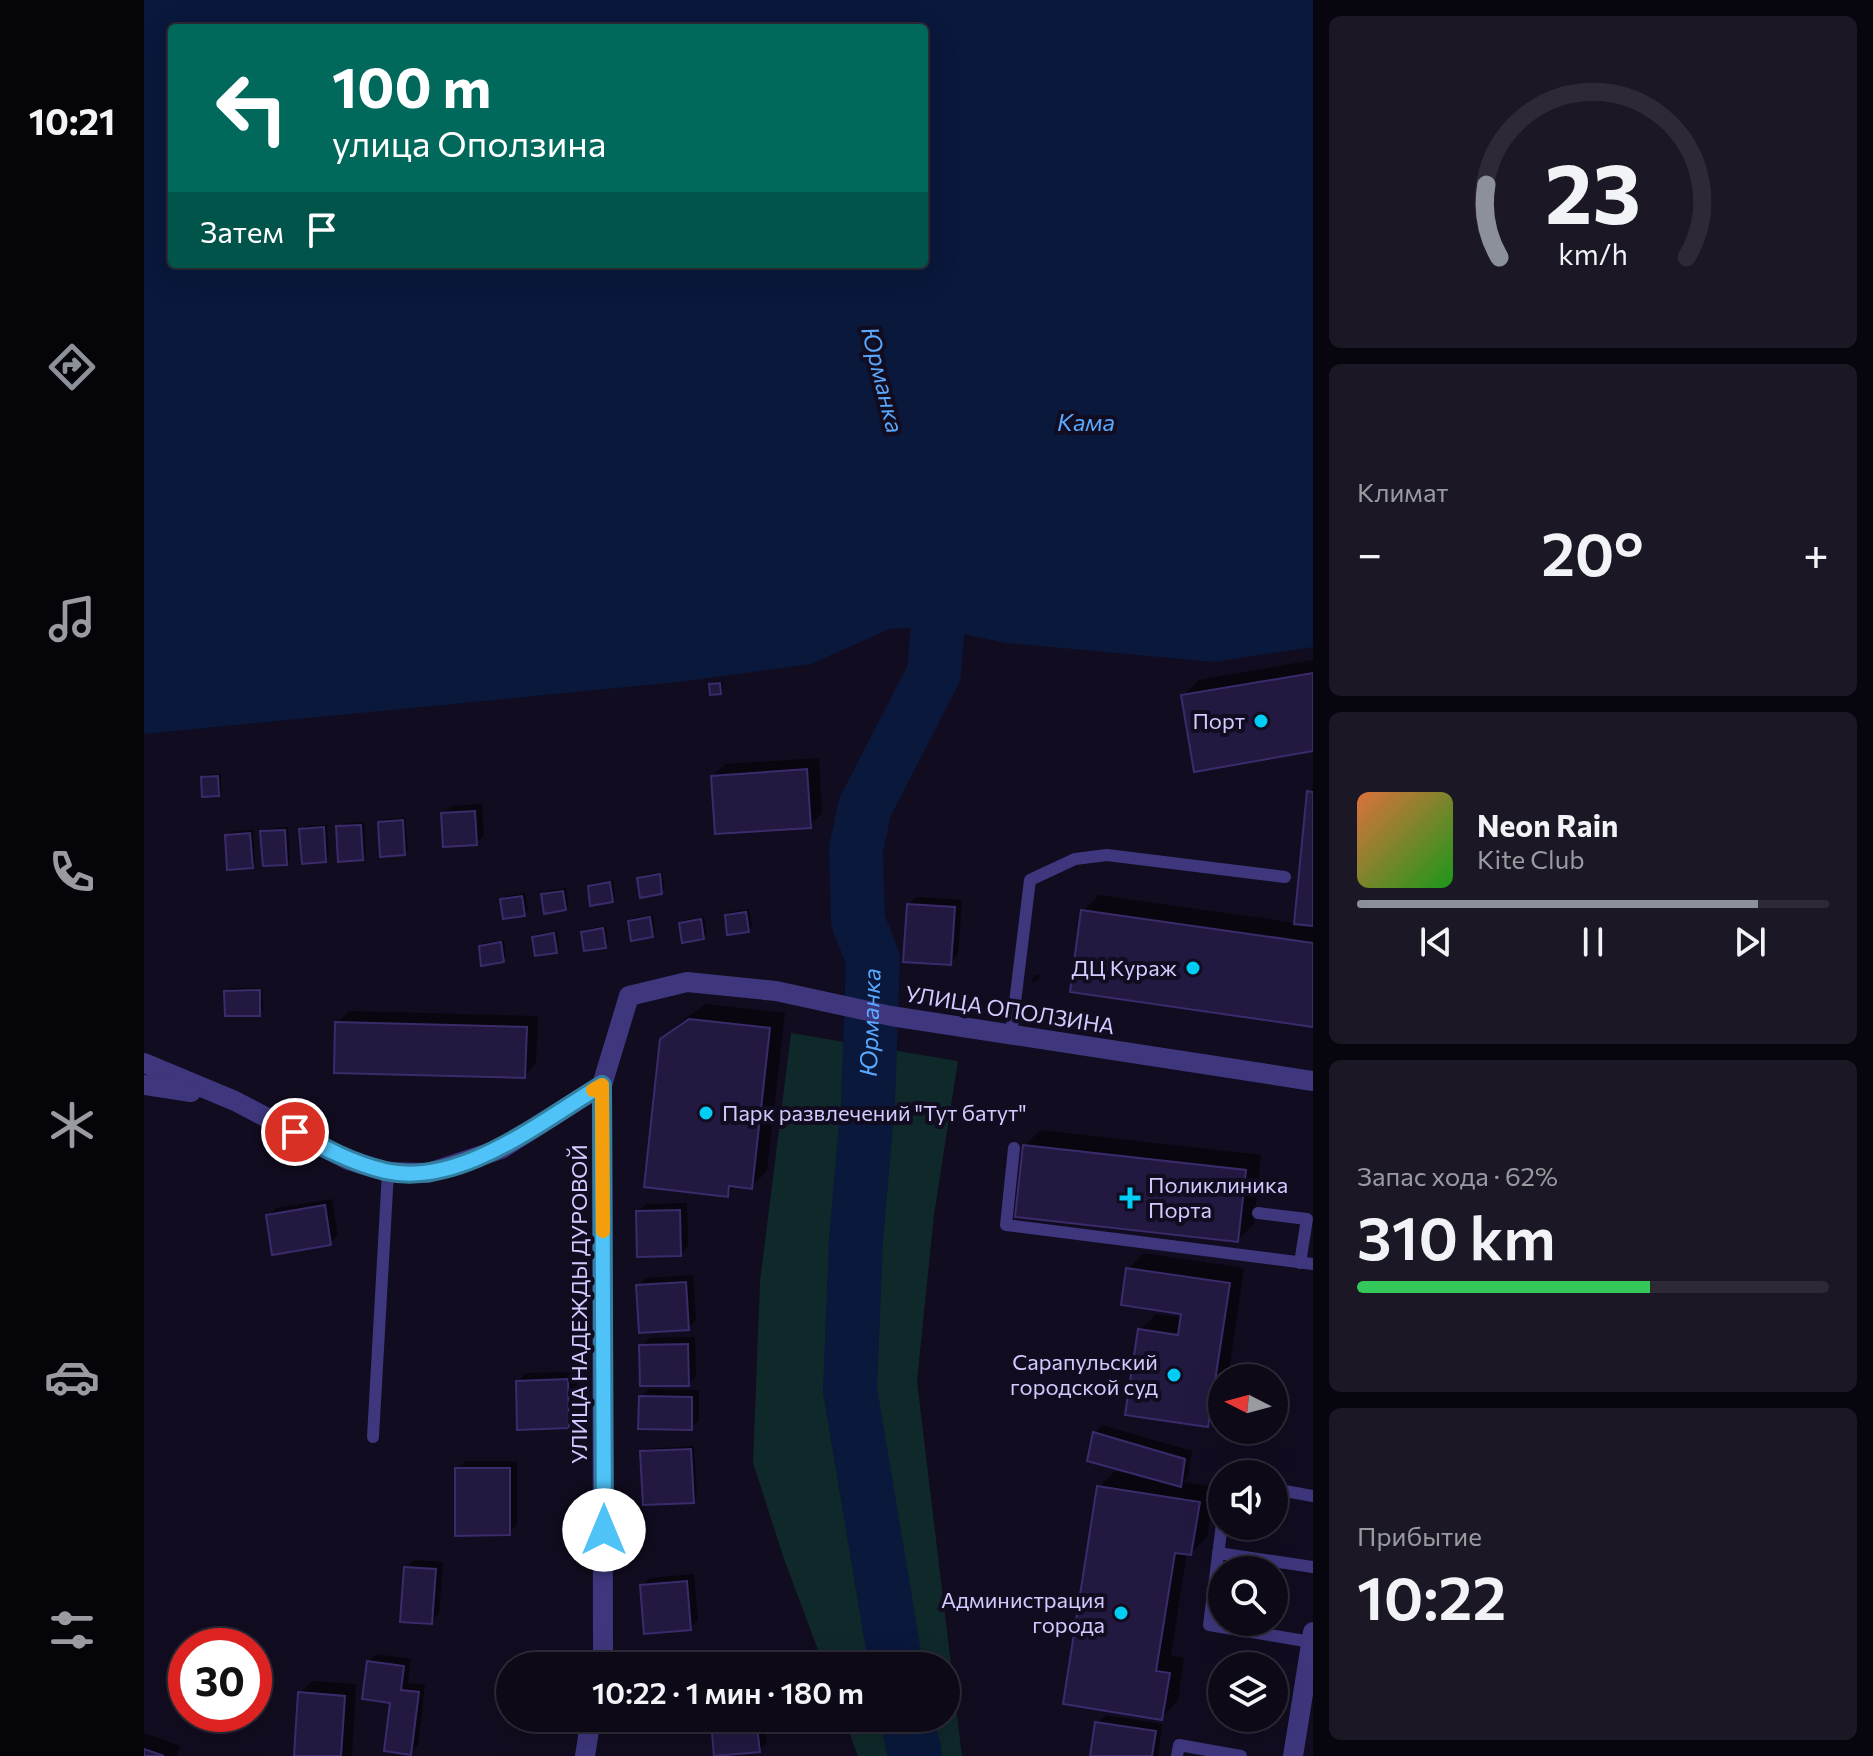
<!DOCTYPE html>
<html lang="ru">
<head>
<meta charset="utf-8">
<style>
	body { margin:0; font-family:Commissioner,sans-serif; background:#1b1724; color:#f1f3f6; height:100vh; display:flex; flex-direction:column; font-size:30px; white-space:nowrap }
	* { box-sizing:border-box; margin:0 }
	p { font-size:26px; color:#9a9aa1 }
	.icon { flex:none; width:44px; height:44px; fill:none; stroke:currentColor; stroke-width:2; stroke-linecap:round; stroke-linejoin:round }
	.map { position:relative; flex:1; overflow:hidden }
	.sheet { display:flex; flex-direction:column; gap:16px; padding:16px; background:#07050d; width:560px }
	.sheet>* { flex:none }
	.banner { position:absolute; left:24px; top:24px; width:760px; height:244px; border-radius:8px; box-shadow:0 8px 32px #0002,0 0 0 2px #2d2a36; background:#00695c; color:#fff; overflow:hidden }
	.needle { width:52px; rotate:276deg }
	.buttons { position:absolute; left:1064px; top:1364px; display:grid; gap:16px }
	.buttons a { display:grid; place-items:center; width:80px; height:80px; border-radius:50%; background:#0d0917; box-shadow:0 8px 32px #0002,0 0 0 2px #2d2a36; font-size:40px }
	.speed { position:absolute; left:24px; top:1628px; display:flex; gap:16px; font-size:40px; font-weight:700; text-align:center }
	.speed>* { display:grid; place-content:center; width:104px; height:104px; border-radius:50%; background:#0d0917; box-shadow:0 8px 32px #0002,0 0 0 2px #2d2a36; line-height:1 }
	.speed .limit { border:12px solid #d22; background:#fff; color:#111 }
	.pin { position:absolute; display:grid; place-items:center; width:68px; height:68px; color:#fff; margin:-34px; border:4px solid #fff; border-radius:50%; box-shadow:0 2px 8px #0007 }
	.me { position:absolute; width:88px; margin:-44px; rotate:0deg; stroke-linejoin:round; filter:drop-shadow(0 0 6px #0008) }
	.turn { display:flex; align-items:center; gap:28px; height:168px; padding:0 32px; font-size:36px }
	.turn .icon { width:104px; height:104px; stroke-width:2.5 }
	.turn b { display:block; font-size:56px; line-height:68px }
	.then { display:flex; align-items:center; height:76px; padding:0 32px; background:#0003; gap:16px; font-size:30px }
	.big { font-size:60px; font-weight:600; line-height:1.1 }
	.sheet .card { flex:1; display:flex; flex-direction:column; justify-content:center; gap:12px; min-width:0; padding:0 28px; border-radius:12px; background:#1b1724 }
	.sheet .dial { align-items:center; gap:0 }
	.dial svg { height:208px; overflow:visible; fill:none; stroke:#2d2a36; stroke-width:7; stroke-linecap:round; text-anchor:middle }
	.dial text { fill:#f1f3f6; stroke:none }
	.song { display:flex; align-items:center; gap:24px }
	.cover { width:96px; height:96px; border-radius:12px; background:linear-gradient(135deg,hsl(20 70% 55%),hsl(120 70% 35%)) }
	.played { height:8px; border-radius:4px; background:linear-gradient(90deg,#8c9099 85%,#2d2a36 85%) }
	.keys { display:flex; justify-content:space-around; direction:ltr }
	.heat { display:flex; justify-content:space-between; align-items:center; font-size:44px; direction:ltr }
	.charge { height:12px; border-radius:6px; background:linear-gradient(90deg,#34c759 62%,#2d2a36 0) }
	.trip { position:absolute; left:352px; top:1652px; width:464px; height:80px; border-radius:40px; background:#0d0917; box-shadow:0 8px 32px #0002,0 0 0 2px #2d2a36; font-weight:600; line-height:80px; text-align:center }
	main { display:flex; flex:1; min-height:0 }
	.menu { display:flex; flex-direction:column; width:144px; justify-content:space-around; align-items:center; background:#050409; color:#9a9aa1 }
	.menu .icon { width:56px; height:56px }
	.menu .selected { color:#8c9099 }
	.menu b { font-size:36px; color:#f1f3f6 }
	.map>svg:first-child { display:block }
	.green { fill:#0f2829 }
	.water { fill:#09183b; fill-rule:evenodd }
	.shadow { fill:#0007 }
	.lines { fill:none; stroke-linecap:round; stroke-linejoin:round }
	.river { stroke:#09183b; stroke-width:54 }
	.building { fill:#231840; stroke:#3b2b6b; stroke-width:2 }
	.lane { stroke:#3e377e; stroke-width:12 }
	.street { stroke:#3e377e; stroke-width:20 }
	.route-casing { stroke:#337fa1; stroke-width:20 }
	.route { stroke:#4fc3f7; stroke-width:14 }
	.slow { stroke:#f59e0b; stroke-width:14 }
	.poi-dot { fill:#01cdf4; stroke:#110c1f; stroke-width:3 }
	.labels { text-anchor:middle; stroke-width:8; stroke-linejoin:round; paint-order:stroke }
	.poi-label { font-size:22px; fill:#d3caff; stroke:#110c1f; text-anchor:end }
	.street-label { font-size:22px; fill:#d3caff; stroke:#110c1f }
	.water-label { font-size:24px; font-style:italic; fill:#59a8fe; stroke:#110c1f }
</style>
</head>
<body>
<main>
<nav class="menu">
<b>10:21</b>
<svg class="icon selected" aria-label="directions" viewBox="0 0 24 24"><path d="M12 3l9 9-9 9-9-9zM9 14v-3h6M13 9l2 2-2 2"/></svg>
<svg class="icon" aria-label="music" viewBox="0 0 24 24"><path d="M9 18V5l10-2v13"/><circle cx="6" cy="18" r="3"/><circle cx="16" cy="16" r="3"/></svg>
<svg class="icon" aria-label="phone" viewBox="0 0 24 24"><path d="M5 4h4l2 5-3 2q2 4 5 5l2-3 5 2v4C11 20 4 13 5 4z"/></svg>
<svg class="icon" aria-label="climate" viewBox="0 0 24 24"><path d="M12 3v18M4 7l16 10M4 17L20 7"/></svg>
<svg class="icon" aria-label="car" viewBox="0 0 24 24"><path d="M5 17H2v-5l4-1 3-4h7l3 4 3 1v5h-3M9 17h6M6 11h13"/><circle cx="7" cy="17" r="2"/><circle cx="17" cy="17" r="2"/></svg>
<svg class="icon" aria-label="filters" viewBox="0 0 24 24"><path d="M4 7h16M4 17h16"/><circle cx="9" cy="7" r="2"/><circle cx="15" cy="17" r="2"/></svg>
</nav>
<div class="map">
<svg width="1169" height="1756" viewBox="0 0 1169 1756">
	<rect width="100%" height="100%" fill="#110c1f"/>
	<!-- green -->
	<path class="green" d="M 647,1033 L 814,1061 L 790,1215 L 773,1381 L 818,1756 L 714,1756 L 700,1718 L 802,1718 L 802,1666 L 680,1666 L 640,1559 L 609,1463 L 616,1281 Z"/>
	<!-- water -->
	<path class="water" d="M 0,0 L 1169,0 L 1169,647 L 1070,662 L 863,643 L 784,627 L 746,629 L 667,664 L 535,682 L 0,734 ZM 28,28 L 780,28 L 780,264 L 28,264 Z"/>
	<!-- shadow -->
	<g class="shadow">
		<path d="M 1169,660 L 1169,749 L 1039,696 L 1055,680 Z"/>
		<path d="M 570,681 L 579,681 L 579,688 L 576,692 L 567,685 Z"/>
		<path d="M 675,758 L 678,813 L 666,826 L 569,776 L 581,764 Z"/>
		<path d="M 63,774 L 77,774 L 77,791 L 74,794 L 59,778 Z"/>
		<path d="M 1169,788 L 1169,1025 L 939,911 L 955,895 L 1152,923 L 1165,792 Z"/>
		<path d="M 338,804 L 340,835 L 332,843 L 299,814 L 307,806 Z"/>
		<path d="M 261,818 L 264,850 L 261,853 L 236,823 L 240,819 Z"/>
		<path d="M 220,822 L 222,854 L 218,858 L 194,827 L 197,824 Z"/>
		<path d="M 183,825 L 185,857 L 182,860 L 157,830 L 161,826 Z"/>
		<path d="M 144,827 L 146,860 L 142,863 L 118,832 L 121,829 Z"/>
		<path d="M 109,830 L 111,863 L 108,866 L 83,835 L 87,832 Z"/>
		<path d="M 518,872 L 521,889 L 517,892 L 495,878 L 499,875 Z"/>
		<path d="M 469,880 L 471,897 L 468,900 L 446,886 L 449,883 Z"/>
		<path d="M 422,888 L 425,905 L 421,909 L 399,894 L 402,891 Z"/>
		<path d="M 381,893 L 384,910 L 380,914 L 358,900 L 362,896 Z"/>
		<path d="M 773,897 L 818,900 L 814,955 L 806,963 L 765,904 Z"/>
		<path d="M 605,909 L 608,926 L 604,930 L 583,916 L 586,912 Z"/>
		<path d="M 509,915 L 511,932 L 508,936 L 486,921 L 489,918 Z"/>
		<path d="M 560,917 L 563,934 L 559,937 L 537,923 L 540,920 Z"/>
		<path d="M 462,926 L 464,943 L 461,946 L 439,932 L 442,929 Z"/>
		<path d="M 413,931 L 415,948 L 412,951 L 390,937 L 393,934 Z"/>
		<path d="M 360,940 L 362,957 L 359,960 L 337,946 L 340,943 Z"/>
		<path d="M 891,975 L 896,975 L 895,979 L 887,983 Z"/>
		<path d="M 86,988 L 118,988 L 119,1010 L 115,1014 L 82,992 Z"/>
		<path d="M 562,1004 L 641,1013 L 623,1171 L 607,1187 L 592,1185 L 583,1194 L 518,1040 L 535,1023 Z"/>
		<path d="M 205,1011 L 394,1016 L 392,1063 L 380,1076 L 193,1023 Z"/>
		<path d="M 897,1130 L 1117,1155 L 1110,1224 L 1094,1240 L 881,1145 Z"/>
		<path d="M 188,1199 L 194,1235 L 186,1243 L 124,1216 L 132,1208 Z"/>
		<path d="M 543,1203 L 544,1246 L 536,1254 L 494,1212 L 502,1204 Z"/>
		<path d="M 1000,1253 L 1100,1268 L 1084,1378 L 1078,1378 L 1078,1411 L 1064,1425 L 996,1330 L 1012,1314 L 1039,1318 L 1040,1312 L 984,1269 Z"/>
		<path d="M 549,1275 L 552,1320 L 544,1328 L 494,1286 L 502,1278 Z"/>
		<path d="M 551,1337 L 552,1376 L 544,1384 L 498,1346 L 505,1338 Z"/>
		<path d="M 431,1372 L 433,1418 L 425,1426 L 374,1381 L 382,1373 Z"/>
		<path d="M 505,1389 L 555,1390 L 555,1420 L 547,1428 L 497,1397 Z"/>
		<path d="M 958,1425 L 1048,1451 L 1044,1477 L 1039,1482 L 1071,1487 L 1063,1537 L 1047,1553 L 1043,1553 L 1027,1656 L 1040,1657 L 1034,1701 L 1018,1717 L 955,1487 L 971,1471 L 984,1473 L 984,1470 L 951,1433 Z"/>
		<path d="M 550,1446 L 553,1497 L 549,1501 L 498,1452 L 502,1449 Z"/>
		<path d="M 321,1461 L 373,1461 L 373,1525 L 365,1533 L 313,1469 Z"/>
		<path d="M 270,1560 L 299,1562 L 295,1614 L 287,1622 L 262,1567 Z"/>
		<path d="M 550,1574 L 554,1620 L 546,1628 L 498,1586 L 506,1578 Z"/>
		<path d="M 232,1654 L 267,1659 L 264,1683 L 281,1685 L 274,1745 L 266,1753 L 248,1701 L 224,1662 Z"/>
		<path d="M 169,1681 L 212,1684 L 208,1756 L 152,1756 L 156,1693 Z"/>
		<path d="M 961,1715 L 1018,1724 L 1014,1756 L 948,1756 L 953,1723 Z"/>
		<path d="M 573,1718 L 620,1718 L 623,1742 L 615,1750 L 569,1721 Z"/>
		<path d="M 0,1733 L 36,1746 L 33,1756 L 0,1756 Z"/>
	</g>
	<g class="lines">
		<!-- river -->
		<g class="river">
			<path id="s1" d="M 752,1666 L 706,1390 L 712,1240 L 724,1102 L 729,959 L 714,921 L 712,849 L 721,807 L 790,673 L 795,610 L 782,558"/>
			<path d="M 763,1718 L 771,1756"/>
		</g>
	</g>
	<!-- building -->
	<g class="building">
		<path d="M 1169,673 L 1169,751 L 1050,772 L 1037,695 Z"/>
		<path d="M 576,683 L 577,694 L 566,695 L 565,684 Z"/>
		<path d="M 663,769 L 667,828 L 571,834 L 567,776 Z"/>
		<path d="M 74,776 L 75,796 L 58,797 L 57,777 Z"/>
		<path d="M 1163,791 L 1169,792 L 1169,926 L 1150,924 Z"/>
		<path d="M 331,811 L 333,845 L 299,847 L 297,813 Z"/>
		<path d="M 259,820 L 261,855 L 236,857 L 234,822 Z"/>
		<path d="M 217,825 L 219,860 L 194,862 L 192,826 Z"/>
		<path d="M 180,827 L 182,862 L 158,864 L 155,829 Z"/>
		<path d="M 141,830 L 143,865 L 119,866 L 116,831 Z"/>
		<path d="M 106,833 L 109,868 L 83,870 L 81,835 Z"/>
		<path d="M 516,874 L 518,894 L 496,898 L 493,878 Z"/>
		<path d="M 466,882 L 469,902 L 446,906 L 444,886 Z"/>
		<path d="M 419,891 L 422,910 L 400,914 L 397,894 Z"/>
		<path d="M 378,896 L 381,916 L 359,919 L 356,899 Z"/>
		<path d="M 763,904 L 811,907 L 807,965 L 759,962 Z"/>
		<path d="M 937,910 L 1169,943 L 1169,1027 L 926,992 Z"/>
		<path d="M 602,912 L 605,932 L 583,935 L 581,915 Z"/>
		<path d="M 506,917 L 509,937 L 487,941 L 484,921 Z"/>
		<path d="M 557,919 L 560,939 L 538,943 L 535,923 Z"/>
		<path d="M 459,928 L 462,948 L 440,951 L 437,932 Z"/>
		<path d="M 410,933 L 413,953 L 391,956 L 388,937 Z"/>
		<path d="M 357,942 L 360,962 L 337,966 L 335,946 Z"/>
		<path d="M 116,990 L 116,1016 L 81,1016 L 80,991 Z"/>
		<path d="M 545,1019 L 626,1028 L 608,1189 L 585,1186 L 584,1197 L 500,1187 L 516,1039 Z"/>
		<path d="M 191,1022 L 383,1027 L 381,1078 L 190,1073 Z"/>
		<path d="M 879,1145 L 1102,1170 L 1094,1242 L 871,1217 Z"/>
		<path d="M 181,1205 L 187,1245 L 128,1255 L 122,1215 Z"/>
		<path d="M 536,1210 L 537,1256 L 493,1257 L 492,1211 Z"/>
		<path d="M 982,1268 L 1086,1283 L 1064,1427 L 981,1415 L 994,1329 L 1034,1335 L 1037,1314 L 977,1305 Z"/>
		<path d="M 542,1282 L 545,1330 L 495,1333 L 492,1285 Z"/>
		<path d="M 544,1344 L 545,1386 L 496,1386 L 495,1345 Z"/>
		<path d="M 424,1379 L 425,1428 L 373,1430 L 372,1381 Z"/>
		<path d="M 495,1396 L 548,1397 L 548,1430 L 494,1429 Z"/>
		<path d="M 949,1432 L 1041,1459 L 1037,1487 L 943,1461 Z"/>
		<path d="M 547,1449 L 550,1503 L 499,1505 L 496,1451 Z"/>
		<path d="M 311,1468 L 366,1468 L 366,1535 L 311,1536 Z"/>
		<path d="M 953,1486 L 1056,1502 L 1047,1555 L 1031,1553 L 1012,1671 L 1026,1673 L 1018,1720 L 919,1704 Z"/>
		<path d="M 260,1567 L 292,1569 L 288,1624 L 256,1622 Z"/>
		<path d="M 543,1581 L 547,1630 L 500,1634 L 496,1585 Z"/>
		<path d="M 223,1661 L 260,1666 L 257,1690 L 275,1692 L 267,1755 L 240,1751 L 246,1703 L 218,1699 Z"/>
		<path d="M 360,1675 L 366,1677 L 366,1702 L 355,1700 Z"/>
		<path d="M 154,1692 L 201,1696 L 197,1756 L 150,1756 Z"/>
		<path d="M 386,1718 L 412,1718 L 410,1723 Z"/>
		<path d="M 593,1718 L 612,1718 L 616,1752 L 570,1756 L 567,1721 Z"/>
		<path d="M 951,1722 L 1012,1731 L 1008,1756 L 946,1756 Z"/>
		<path d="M 0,1749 L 20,1756 L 0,1756 Z"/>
	</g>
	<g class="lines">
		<!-- lane -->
		<g class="lane">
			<path d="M 867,1035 L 886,880 L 931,859 L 963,855 L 1141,877"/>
			<path d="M 870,1148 L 862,1225 L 1169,1264"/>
			<path d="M 1114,1213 L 1163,1219 L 1156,1263"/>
			<path d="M 229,1437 L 244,1172"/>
			<path d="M 1130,1489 L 1169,1496"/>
			<path d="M 1078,1524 L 1065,1625 L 1167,1642"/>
			<path d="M 1074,1553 L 1169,1567"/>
			<path d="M 1033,1756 L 1035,1745 L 1097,1756"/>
		</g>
		<!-- street -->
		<g class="street">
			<path d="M 0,1063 L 91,1101 L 204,1160 L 244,1172 L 284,1173 L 357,1149 L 458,1085"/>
			<path d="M 0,1085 L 47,1092"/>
			<path d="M 456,1666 L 459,1651 L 458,1085 L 485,996 L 543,982 L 632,991 L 747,1016 L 1169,1081"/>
			<path d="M 441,1756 L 447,1718"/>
			<path d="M 1149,1756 L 1169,1632"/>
		</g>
	</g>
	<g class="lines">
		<!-- route casing -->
		<g class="route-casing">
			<path id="route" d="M 151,1132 C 180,1148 208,1163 241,1171 C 316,1188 397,1121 458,1085 L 460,1530"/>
		</g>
		<!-- route -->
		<use href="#route" class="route"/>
		<!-- slow -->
		<path class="slow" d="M 449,1090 L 458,1085 L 459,1231"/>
	</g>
	<!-- markers -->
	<g class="poi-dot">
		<circle cx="1117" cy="721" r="8"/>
		<circle cx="1049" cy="968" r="8"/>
		<circle cx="562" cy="1113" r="8"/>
		<path d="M982 1186h8v8h8v8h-8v8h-8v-8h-8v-8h8z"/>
		<circle cx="1030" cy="1375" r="8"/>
		<circle cx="977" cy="1613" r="8"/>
	</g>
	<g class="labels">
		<!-- poi labels -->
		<g class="poi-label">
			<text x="1101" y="729">Порт</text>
			<text x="1033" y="976">ДЦ Кураж</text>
			<text x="578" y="1121" text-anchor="start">Парк развлечений "Тут батут"</text>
			<text x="1004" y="1193" text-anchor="start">Поликлиника<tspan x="1004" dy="25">Порта</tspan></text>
			<text x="1014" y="1370">Сарапульский<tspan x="1014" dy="25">городской суд</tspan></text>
			<text x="961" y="1608">Администрация<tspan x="961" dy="25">города</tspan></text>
		</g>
		<!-- street labels -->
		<g class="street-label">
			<text transform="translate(866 1010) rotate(9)" y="8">УЛИЦА ОПОЛЗИНА</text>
			<text transform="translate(435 1304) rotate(-90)" y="8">УЛИЦА НАДЕЖДЫ ДУРОВОЙ</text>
		</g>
		<!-- water labels -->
		<g class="water-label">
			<text transform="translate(738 380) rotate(76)" y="8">Юрманка</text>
			<text x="942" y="431">Кама</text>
			<text dy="8" stroke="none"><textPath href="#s1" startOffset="648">Юрманка</textPath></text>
		</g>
	</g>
</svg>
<div class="buttons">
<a><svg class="needle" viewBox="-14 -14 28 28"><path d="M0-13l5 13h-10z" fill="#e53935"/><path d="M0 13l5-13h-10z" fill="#9a9aa1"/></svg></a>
<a><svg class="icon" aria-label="sound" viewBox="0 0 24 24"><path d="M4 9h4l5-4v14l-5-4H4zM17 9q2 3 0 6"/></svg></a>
<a><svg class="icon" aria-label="search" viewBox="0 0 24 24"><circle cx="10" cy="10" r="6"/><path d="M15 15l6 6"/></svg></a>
<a><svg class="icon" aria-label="layers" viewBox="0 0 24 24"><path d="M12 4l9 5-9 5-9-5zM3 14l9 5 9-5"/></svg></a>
</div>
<div class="speed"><div class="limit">30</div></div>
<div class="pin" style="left:151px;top:1132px;background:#d93025"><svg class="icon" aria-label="arrive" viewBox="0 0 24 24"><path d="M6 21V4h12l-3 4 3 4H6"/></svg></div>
<svg class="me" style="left:460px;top:1530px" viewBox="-20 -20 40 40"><circle r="19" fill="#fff"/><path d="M0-13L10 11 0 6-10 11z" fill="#4fc3f7"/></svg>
<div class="trip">10:22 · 1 мин · 180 m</div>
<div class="banner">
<div class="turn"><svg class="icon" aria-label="left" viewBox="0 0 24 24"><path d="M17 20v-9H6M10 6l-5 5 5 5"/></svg><div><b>100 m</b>улица Оползина</div></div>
<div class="then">Затем<svg class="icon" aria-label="arrive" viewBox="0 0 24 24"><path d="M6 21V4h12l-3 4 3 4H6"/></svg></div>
</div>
</div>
<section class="sheet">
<div class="card dial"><svg viewBox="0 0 100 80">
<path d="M14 69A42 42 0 1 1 86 69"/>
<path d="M14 69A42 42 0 0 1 9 41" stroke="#8c9099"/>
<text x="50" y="56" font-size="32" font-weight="700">23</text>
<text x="50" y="72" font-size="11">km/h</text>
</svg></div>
<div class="card"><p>Климат</p>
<div class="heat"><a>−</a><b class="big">20°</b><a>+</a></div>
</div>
<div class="card">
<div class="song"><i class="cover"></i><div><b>Neon Rain</b><p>Kite Club</p></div></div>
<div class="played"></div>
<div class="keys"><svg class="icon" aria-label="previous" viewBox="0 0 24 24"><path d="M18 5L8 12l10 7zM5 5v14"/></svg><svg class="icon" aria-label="pause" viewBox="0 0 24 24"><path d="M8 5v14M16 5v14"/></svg><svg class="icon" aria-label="next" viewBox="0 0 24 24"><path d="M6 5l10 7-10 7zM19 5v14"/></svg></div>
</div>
<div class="card"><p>Запас хода · 62%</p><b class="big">310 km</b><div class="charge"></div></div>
<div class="card"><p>Прибытие</p><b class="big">10:22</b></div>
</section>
</main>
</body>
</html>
